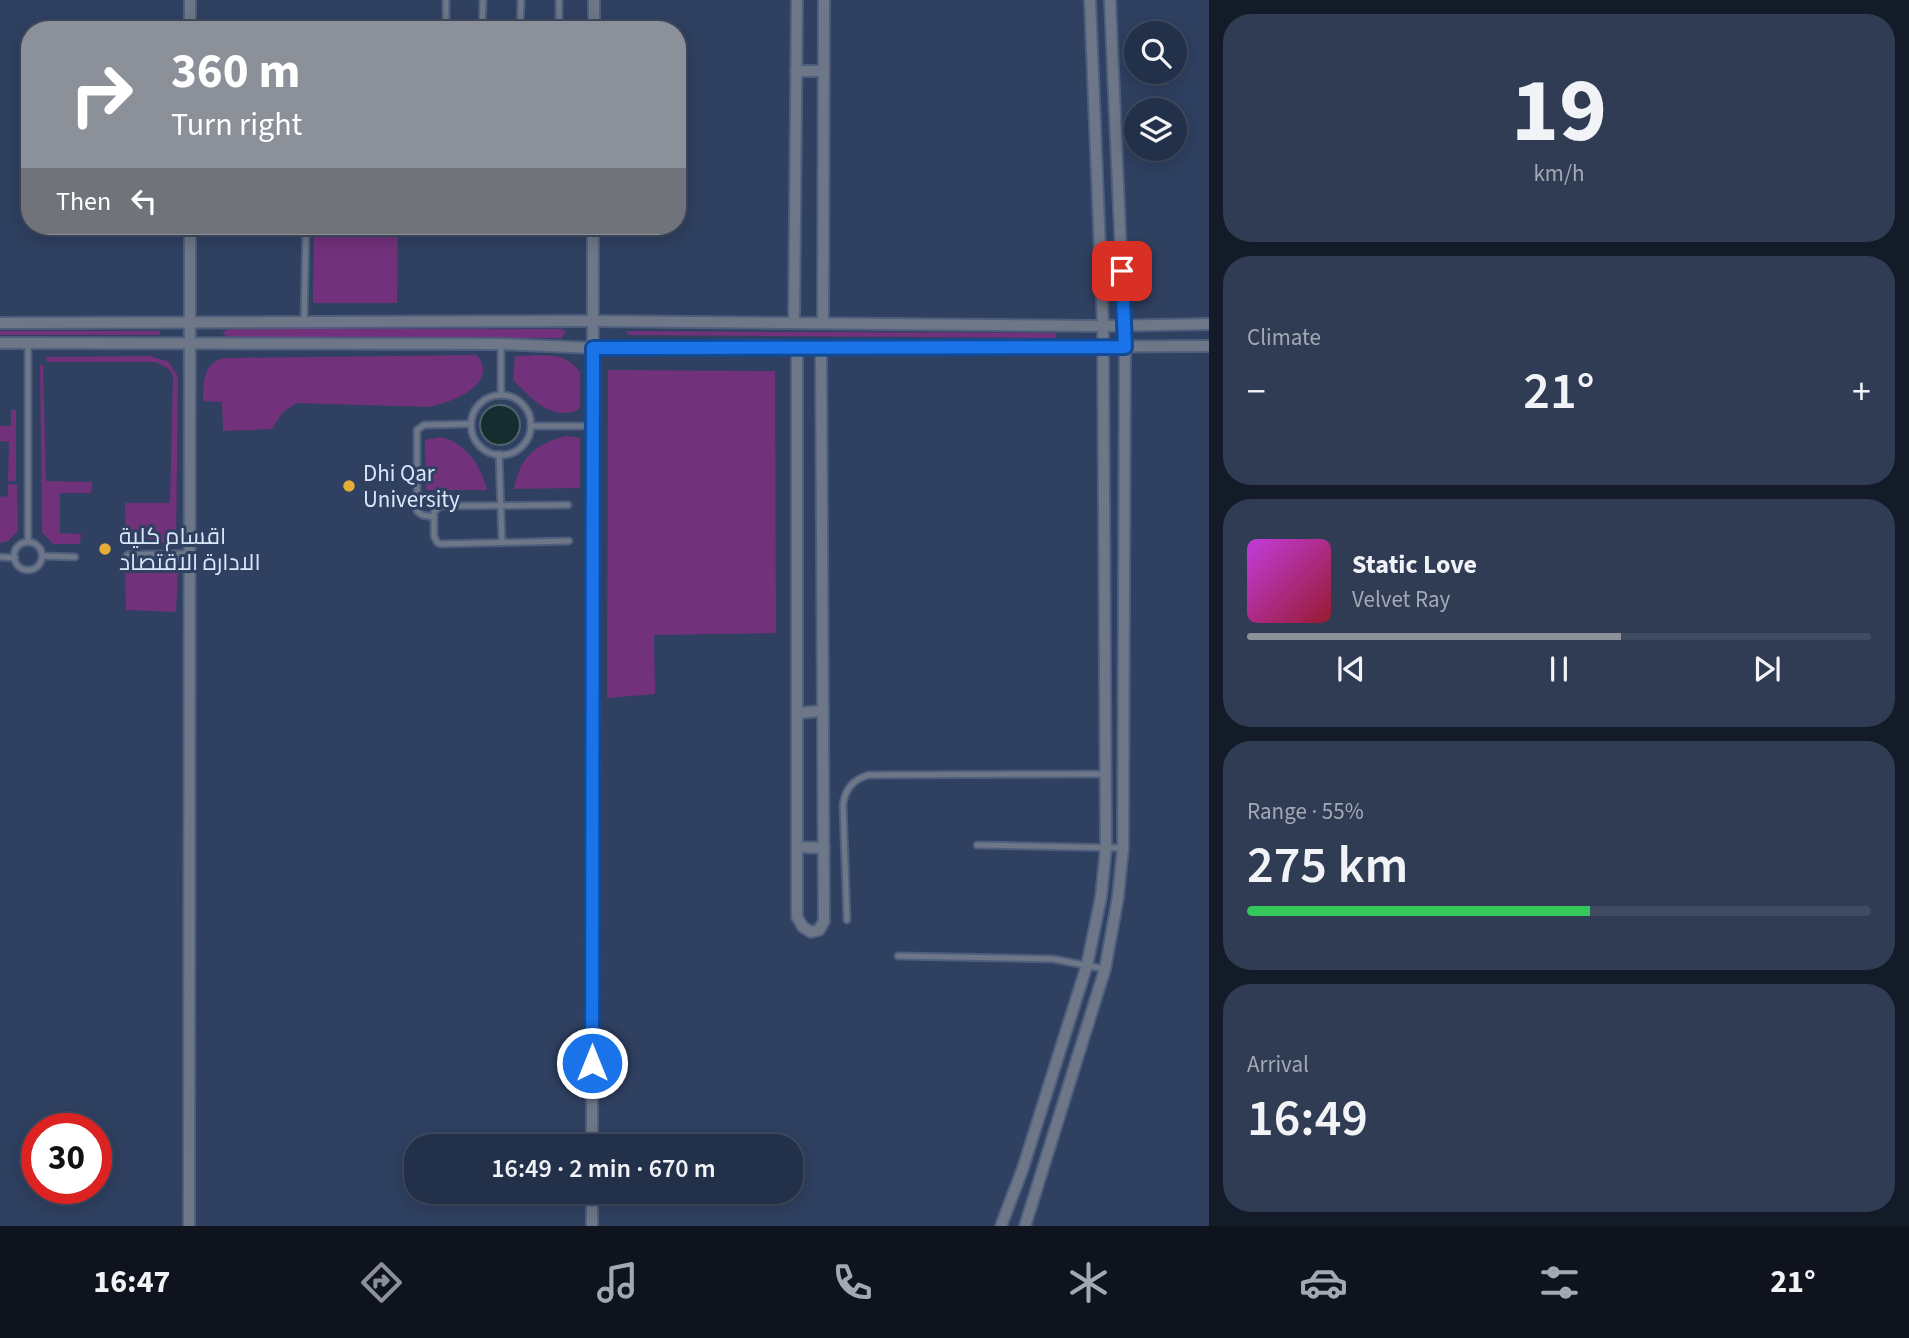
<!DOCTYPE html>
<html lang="en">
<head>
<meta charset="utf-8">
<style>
	body { margin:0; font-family:"Source Sans 3",Cairo,sans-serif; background:#2f3c53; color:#f1f3f6; height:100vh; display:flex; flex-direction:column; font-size:26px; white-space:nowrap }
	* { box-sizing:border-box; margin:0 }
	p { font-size:23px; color:#a3a9b4 }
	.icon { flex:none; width:38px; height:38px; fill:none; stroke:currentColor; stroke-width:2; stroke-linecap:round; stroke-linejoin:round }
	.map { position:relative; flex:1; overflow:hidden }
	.sheet { display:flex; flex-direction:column; gap:14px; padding:14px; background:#131a28; width:700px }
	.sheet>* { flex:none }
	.top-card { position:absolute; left:21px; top:21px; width:665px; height:214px; border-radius:28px; box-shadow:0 4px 18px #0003,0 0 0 2px #404b61; background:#8c9099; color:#fff; overflow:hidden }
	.buttons { position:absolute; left:1124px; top:21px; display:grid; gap:14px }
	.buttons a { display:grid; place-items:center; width:63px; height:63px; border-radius:50%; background:#233049; box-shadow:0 4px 18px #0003,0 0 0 2px #404b61; font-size:35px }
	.speed { position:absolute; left:21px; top:1113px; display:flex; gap:14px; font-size:35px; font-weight:700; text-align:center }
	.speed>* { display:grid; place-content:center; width:91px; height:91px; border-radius:50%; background:#233049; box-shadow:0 4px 18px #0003,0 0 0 2px #404b61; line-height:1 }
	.speed .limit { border:10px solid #d22; background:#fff; color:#111 }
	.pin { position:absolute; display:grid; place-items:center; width:60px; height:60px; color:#fff; margin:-30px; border-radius:14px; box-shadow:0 4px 10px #0006 }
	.me { position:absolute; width:77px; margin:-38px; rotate:0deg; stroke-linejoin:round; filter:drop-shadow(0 0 5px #0008) }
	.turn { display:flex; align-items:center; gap:24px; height:147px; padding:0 35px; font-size:32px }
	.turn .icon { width:91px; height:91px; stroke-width:2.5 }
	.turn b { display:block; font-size:49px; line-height:60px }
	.then { display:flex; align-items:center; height:66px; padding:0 35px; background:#0003; gap:14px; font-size:26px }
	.big { font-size:52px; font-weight:600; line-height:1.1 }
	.sheet .widget { flex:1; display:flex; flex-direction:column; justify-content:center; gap:10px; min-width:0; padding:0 24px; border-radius:28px; background:#2f3c53 }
	.sheet .dial { align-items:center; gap:0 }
	.dial b { font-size:91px; line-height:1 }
	.song { display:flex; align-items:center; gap:21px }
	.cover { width:84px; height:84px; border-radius:10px; background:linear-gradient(135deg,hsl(290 70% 55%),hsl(350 70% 35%)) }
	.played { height:7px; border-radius:4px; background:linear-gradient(90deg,#8c9099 60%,#404b61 60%) }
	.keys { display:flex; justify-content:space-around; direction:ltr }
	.heat { display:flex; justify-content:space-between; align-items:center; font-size:38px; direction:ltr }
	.charge { height:10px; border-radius:5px; background:linear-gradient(90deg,#34c759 55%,#404b61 0) }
	.trip { position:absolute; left:404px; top:1134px; width:399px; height:70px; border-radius:28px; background:#233049; box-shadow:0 4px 18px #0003,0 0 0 2px #404b61; font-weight:600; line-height:70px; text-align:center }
	.tab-bar { display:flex; height:112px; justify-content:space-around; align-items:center; background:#0e131d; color:#a3a9b4 }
	.tab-bar .icon { width:49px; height:49px }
	.tab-bar .current { color:#8c9099 }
	.tab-bar b { font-size:32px; color:#f1f3f6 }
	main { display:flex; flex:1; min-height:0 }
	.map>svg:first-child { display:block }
	.green { fill:#72317b }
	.water { fill:#152d2f; stroke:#50646c; stroke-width:2 }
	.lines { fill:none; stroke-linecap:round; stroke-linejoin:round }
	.lane-casing { stroke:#4e5e7d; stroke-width:9 }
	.street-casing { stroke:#4e5e7d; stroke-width:14 }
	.lane { stroke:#6e7787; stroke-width:5 }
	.street { stroke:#6e7787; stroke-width:10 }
	.route-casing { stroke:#114b97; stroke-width:18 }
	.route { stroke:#1a73e8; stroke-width:12 }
	.poi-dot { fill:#e4ad35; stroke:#2f4061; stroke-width:2.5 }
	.labels { text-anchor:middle; stroke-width:6; stroke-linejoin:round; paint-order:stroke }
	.poi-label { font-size:23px; fill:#dae6fa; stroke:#2f4061; text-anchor:start }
</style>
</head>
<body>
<main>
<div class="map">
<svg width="1209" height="1226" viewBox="0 0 1209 1226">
	<rect width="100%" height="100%" fill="#2f4061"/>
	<!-- green -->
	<g class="green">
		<path d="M 314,226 L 398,226 L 397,303 L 313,303 Z"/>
		<path d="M 228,329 L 562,329 L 566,332 L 562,338 L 228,337 L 222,333 Z"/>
		<rect x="0" y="331" width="160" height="4"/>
		<path d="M 627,331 L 1056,333 L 1056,338 L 627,335 Z"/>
		<path d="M 477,355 C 500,385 450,403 428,407 L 296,403 L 282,413 L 272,429 L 223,431 L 222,402 L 203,401 C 204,381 202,365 223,358 Z"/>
		<path d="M 150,356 L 169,362 L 178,377 L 176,543 L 126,543 L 125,503 L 170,503 L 173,376 L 169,369 L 156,362 L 47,362 L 46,357 Z"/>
		<path d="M 515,356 C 540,356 564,350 580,372 L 580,406 L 578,410 C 549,421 532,398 513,380 Z"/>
		<path d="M 40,365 L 43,365 L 46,481 L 92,482 L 91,493 L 60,493 L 60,533 L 81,534 L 80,544 L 53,544 L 42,532 Z"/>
		<path d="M 608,370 L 775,371 L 776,633 L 654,635 L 655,694 L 607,698 Z"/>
		<path d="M 11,410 L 16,410 L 16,481 L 8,481 L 9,442 L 0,441 L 0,426 L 11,426 Z"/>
		<path d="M 566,436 L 580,438 L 580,488 L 514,489 C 520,457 535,444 566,436 Z"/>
		<path d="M 440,437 C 465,442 481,465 487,490 L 426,490 L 425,440 Z"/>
		<path d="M 8,484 L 17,485 L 18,531 L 8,541 L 0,543 L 0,497 L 8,496 Z"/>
		<path d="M 125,567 L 175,568 L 178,572 L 176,612 L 126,610 Z"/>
	</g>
	<!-- water -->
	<circle class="water" cx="500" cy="425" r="20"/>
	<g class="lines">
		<!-- lane casing -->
		<g class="lane-casing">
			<g id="lane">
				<path d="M 446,30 L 446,0"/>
				<path d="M 482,30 L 483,0"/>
				<path d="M 520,30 L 521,0"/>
				<path d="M 559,30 L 559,0"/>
				<path d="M 304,323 L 306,226"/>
				<path d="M 28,343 L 28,542"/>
				<path d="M 501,395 L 501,344"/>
				<circle cx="501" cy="425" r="30"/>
				<path d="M 531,426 L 592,426"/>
				<path d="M 499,454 L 502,543"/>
				<path d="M 568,505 L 440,506 L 434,512 L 434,536 L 437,542 L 440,544 L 569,541"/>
				<path d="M 434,517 L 422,515 L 417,511 L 417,430 L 424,425 L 471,424"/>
				<circle cx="28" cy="556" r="14"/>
				<path d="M 42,556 L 75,557"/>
				<path d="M 0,557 L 15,558"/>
				<path d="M 977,845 L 1123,848"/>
				<path d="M 847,920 L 843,805 C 845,789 853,779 869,775 L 1104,774"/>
				<path d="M 898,956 L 1053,959 L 1105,969"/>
			</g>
		</g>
		<!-- street casing -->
		<g class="street-casing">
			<g id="street">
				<path d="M 190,30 L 190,0"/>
				<path d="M 594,30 L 594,0"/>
				<path d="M 796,71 L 824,71"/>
				<path d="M 0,323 L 593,321 L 1103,326 L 1209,324"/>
				<path d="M 794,323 L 797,0"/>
				<path d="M 823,323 L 824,0"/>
				<path d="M 0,343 L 501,344 L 593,348 L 797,348 L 1209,346"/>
				<path d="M 797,348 L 797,917 L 803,927 L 811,932 L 819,930 L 824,921 L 821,348"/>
				<path d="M 129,557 L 190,556"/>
				<path d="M 797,713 L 823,711"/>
				<path d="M 797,847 L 824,848"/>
				<path d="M 592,1146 L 593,226"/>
				<path d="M 592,1192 L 592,1226"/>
				<path d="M 189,1226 L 190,226"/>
				<path d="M 1001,1226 L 1023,1168 L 1087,965 L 1101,897 L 1106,848 L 1103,326 L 1090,0"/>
				<path d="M 1025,1226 L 1105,969 L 1118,897 L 1123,848 L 1125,347 L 1110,0"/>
			</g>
		</g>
		<!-- lane -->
		<use href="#lane" class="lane"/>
		<!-- street -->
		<use href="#street" class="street"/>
	</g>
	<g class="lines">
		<!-- route casing -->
		<g class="route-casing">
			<path id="route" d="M 592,1063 L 593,348 L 1125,347 L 1122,271"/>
		</g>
		<!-- route -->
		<use href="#route" class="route"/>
	</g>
	<!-- markers -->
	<g class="poi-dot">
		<circle cx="349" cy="486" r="7"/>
		<circle cx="105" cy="549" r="7"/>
	</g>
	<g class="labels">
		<!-- poi labels -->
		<g class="poi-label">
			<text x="363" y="481">Dhi Qar<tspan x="363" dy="26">University</tspan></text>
			<text x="119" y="544">اقسام كلية<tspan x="119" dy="26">الادارة الاقتصاد</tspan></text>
		</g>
	</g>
</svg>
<div class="buttons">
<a><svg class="icon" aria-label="search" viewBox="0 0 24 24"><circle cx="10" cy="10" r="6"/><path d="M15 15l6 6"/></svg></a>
<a><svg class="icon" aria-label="layers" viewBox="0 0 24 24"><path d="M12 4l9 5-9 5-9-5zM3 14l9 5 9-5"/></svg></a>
</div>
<div class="speed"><div class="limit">30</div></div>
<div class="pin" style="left:1122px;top:271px;background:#d93025"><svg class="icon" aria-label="arrive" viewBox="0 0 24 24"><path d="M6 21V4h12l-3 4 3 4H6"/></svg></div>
<svg class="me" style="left:592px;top:1063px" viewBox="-20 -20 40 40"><circle r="17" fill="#1a73e8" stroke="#fff" stroke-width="3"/><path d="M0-11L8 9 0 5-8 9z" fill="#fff"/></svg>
<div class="trip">16:49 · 2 min · 670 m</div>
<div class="top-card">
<div class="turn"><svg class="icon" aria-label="right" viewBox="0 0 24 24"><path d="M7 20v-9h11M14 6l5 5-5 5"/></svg><div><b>360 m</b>Turn right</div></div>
<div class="then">Then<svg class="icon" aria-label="left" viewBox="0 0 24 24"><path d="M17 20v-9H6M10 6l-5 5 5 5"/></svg></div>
</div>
</div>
<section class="sheet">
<div class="widget dial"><b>19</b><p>km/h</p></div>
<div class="widget"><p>Climate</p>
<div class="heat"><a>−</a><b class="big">21°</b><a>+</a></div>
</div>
<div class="widget">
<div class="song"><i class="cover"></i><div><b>Static Love</b><p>Velvet Ray</p></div></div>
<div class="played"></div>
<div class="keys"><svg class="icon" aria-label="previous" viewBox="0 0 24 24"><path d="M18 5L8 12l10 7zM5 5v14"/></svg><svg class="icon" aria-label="pause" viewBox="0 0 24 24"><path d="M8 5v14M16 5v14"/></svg><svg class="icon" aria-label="next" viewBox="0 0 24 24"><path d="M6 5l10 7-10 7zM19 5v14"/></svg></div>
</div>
<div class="widget"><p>Range · 55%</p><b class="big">275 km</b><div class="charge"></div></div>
<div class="widget"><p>Arrival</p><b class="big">16:49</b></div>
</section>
</main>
<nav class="tab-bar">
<b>16:47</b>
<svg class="icon current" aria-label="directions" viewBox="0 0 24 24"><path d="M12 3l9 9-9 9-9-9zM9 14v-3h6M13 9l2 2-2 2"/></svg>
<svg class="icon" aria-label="music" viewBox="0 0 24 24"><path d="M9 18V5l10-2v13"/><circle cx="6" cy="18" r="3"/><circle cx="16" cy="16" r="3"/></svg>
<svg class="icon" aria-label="phone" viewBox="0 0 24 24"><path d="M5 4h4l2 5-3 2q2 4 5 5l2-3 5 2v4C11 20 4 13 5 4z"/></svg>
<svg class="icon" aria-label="climate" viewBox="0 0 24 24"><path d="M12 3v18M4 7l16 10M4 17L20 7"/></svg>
<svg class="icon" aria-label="car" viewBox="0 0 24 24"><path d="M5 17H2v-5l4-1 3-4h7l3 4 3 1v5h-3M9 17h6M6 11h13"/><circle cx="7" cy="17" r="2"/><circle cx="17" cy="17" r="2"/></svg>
<svg class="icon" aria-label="filters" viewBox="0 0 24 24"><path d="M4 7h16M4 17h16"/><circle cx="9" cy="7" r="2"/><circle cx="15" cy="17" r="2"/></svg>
<b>21°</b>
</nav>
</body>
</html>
